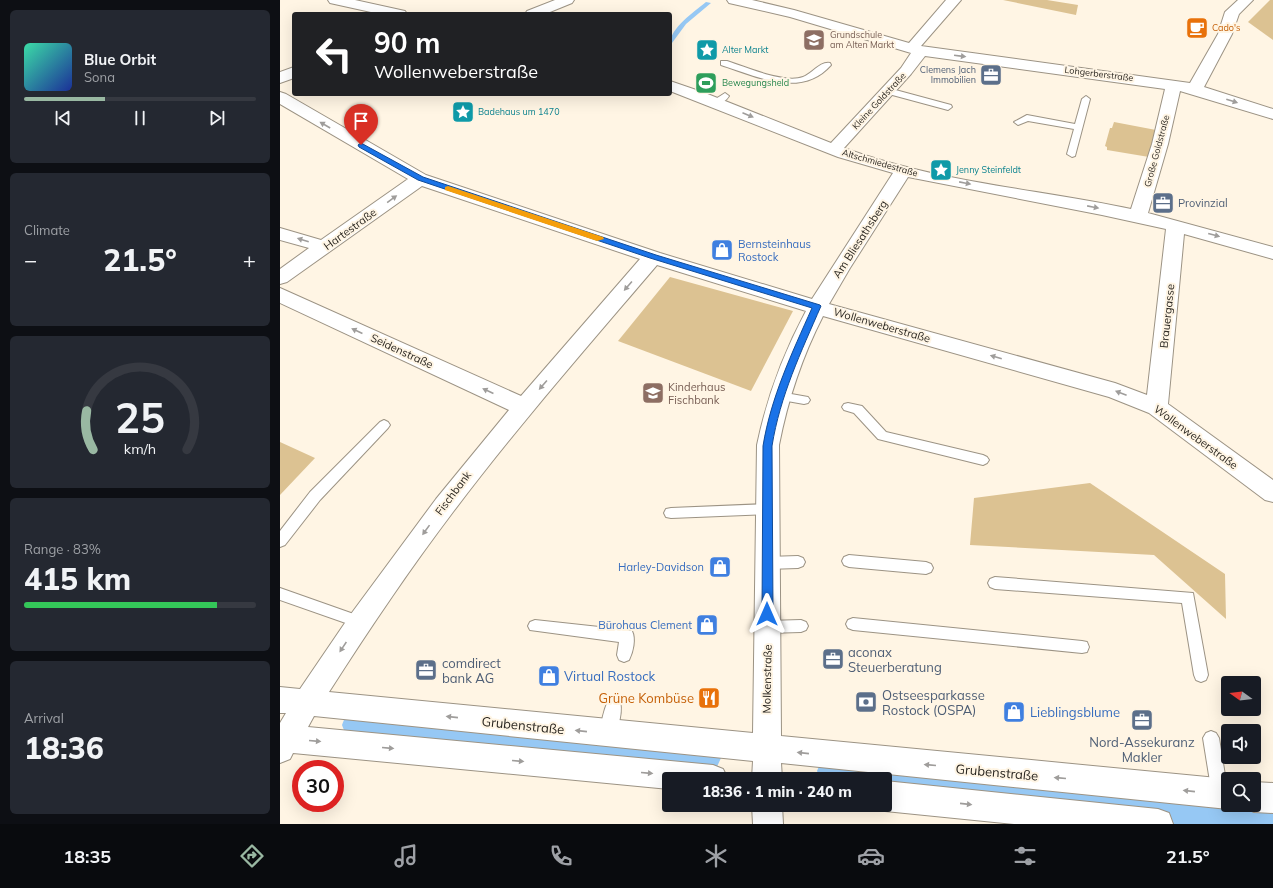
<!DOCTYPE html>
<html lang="en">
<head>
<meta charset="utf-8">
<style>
	body { margin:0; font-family:Mulish,sans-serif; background:#242831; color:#f1f3f6; height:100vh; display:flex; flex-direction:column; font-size:15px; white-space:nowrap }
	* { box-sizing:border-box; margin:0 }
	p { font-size:13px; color:#9ea1a6 }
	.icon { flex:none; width:22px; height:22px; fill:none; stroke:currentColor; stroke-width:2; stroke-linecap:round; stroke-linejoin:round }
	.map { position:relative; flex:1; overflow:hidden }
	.panel { display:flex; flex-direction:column; gap:10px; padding:10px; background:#0d0f14; width:280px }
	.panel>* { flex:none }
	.guide { position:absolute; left:12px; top:12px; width:380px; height:84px; border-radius:4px; box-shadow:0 4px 16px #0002; background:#202124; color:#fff; overflow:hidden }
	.needle { width:26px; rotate:285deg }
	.buttons { position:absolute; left:941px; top:676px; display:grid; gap:8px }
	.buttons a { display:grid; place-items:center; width:40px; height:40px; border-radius:4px; background:#171b24; box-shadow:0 4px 16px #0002; font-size:20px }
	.speed { position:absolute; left:12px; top:760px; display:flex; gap:8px; font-size:20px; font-weight:700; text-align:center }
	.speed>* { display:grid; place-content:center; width:52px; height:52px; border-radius:50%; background:#171b24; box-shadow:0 4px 16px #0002; line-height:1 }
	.speed .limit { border:6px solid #d22; background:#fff; color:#111 }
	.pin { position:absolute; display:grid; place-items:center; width:34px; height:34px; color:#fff; margin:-41px -17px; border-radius:50% 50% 50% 0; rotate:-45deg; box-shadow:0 0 4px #0007 }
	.pin .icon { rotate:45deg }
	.me { position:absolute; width:44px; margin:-22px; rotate:0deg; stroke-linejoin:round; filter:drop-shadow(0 0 3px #0008) }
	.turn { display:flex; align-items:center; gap:14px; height:84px; padding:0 16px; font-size:18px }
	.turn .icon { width:52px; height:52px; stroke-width:2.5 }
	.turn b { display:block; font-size:28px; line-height:34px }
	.big { font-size:30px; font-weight:800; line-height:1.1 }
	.panel .tile { flex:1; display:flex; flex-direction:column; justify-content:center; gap:6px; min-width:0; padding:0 14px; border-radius:6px; background:#242831 }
	.panel .dial { align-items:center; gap:0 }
	.dial svg { height:104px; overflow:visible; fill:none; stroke:#363941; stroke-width:7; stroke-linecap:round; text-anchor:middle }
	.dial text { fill:#f1f3f6; stroke:none }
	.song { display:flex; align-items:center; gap:12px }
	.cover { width:48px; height:48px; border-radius:6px; background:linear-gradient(135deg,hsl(160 70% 55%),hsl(230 70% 35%)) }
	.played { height:4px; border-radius:2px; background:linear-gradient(90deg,#99b8a2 35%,#363941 35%) }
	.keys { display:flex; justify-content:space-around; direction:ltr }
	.heat { display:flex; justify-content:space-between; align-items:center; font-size:22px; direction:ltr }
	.charge { height:6px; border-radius:3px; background:linear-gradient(90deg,#34c759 83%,#363941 0) }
	.trip { position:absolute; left:382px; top:772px; width:230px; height:40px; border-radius:4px; background:#171b24; box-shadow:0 4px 16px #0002; font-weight:800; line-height:40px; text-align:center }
	.dock { display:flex; height:64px; justify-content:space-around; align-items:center; background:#090b0e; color:#9ea1a6 }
	.dock .icon { width:28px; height:28px }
	.dock .selected { color:#99b8a2 }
	.dock b { font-size:18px; color:#f1f3f6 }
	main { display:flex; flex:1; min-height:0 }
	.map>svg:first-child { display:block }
	.green { fill:#dcc292 }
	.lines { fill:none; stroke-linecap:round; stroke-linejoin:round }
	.stream { fill:#96c8f4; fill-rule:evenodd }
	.canal { fill:#96c8f4; fill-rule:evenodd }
	.lane-casing { stroke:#9c9384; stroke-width:2 }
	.street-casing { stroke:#9c9384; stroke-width:2 }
	.lane { fill:#fff; fill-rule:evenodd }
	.street { fill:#fff; fill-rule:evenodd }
	.oneway { fill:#9f9d9b }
	.route { fill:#1a73e8; stroke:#114b97 }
	.slow { fill:#f59e0b }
	.labels { text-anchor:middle; stroke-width:4; stroke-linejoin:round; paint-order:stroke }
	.far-food-label { font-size:9px; fill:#c56008; stroke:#fff5e4; text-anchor:start }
	.far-education-label { font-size:9px; fill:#785e54; stroke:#fff5e4; text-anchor:start }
	.far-culture-label { font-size:9px; fill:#0d838f; stroke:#fff5e4; text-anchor:start }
	.far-service-label { font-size:9px; fill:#4e5e75; stroke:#fff5e4; text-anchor:end }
	.far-street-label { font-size:9px; fill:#2a2620; stroke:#fff5e4 }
	.far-leisure-label { font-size:9px; fill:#27864d; stroke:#fff5e4; text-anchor:start }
	.service-label { font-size:11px; fill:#4e5e75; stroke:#fff5e4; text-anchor:start }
	.street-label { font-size:11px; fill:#2a2620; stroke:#fff5e4 }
	.shop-label { font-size:11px; fill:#366cbe; stroke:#fff5e4; text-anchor:end }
	.education-label { font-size:11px; fill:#785e54; stroke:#fff5e4; text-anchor:start }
	.near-service-label { font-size:13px; fill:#4e5e75; stroke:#fff5e4; text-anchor:start }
	.near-shop-label { font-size:13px; fill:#366cbe; stroke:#fff5e4; text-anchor:start }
	.near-food-label { font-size:13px; fill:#c56008; stroke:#fff5e4; text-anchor:end }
	.near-street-label { font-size:13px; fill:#2a2620; stroke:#fff5e4 }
</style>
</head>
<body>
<main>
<section class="panel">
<div class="tile">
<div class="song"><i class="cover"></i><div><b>Blue Orbit</b><p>Sona</p></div></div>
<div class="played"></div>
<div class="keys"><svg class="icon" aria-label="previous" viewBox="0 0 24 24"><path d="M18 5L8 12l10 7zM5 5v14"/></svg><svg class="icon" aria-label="pause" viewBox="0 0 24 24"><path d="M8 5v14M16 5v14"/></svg><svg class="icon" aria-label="next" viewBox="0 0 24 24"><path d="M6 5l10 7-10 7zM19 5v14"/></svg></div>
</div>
<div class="tile"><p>Climate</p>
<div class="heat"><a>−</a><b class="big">21.5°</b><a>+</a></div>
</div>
<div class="tile dial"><svg viewBox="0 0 100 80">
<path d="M14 69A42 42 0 1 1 86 69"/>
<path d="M14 69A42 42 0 0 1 9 39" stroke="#99b8a2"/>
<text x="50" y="56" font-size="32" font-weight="700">25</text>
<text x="50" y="72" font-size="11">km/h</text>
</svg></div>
<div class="tile"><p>Range · 83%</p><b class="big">415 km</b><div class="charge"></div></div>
<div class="tile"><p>Arrival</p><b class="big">18:36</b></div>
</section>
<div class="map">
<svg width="993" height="824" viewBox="0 0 993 824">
	<rect width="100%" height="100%" fill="#fff5e4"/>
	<!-- green -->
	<g class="green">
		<path d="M 723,0 L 767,0 L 798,5 L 796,15 Z"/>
		<path d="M 990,0 L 993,0 L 993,40 L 968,22 Z"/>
		<path d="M 834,122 L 876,130 L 869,157 L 827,150 L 827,147 L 825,146 L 830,128 L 832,128 Z"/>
		<path d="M 390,277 L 513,311 L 471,391 L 338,341 Z"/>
		<path d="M 0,442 L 35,458 L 0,495 Z"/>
		<path d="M 810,483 L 945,574 L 946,619 L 874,555 L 690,545 L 694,498 Z"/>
	</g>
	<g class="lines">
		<!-- stream -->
		<path class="stream" d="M 426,2 L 431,3 L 406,24 L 392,43 L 390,44 C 390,28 414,12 426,2 Z"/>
		<!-- canal -->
		<g class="canal">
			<path d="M 81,707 L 421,739 L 435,745 L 441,758 L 435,771 L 421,777 L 81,743 L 67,738 L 62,725 L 67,712 Z"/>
			<path d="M 557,752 L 948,792 L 948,805 L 974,805 L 974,794 L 993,796 L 993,824 L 864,824 L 605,796 L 605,779 L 541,779 L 537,771 L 543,757 Z"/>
		</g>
		<!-- lane casing -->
		<g class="lane-casing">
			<g id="lane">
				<path d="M 441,61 L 447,61 C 466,67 504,84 523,77 C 532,74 540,61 550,63 L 551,65 C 521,99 476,76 441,65 Z"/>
				<path d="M 608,88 L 671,105 L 672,107 L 668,110 L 605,93 L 605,89 Z"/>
				<path d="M 445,93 L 449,96 C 446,101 440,105 434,104 L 434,100 Z"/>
				<path d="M 806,96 L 810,99 L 795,156 L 792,157 L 787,154 L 794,129 L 748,121 L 738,125 L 734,122 L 747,115 L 795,124 L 802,99 Z"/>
				<path d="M 500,392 L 528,397 L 530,400 L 528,403 L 524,404 L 496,399 L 494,396 L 496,393 Z"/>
				<path d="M 568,403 L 582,406 L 606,432 L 703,455 L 707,457 L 709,460 L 707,463 L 703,465 L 598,439 L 574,413 L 564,410 L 562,407 L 564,404 Z"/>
				<path d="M 104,420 L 108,422 L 110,425 L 108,428 L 40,500 L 5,545 L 0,547 L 0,531 L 30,492 L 100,422 Z"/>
				<path d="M 487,504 L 492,505 L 494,509 L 492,513 L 487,514 L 391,518 L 386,517 L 384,513 L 386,509 L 391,508 Z"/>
				<path d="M 569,555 L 646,562 L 651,564 L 653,568 L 651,572 L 646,574 L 569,567 L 564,565 L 562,561 L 564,557 Z"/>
				<path d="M 518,556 L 523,558 L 525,562 L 523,566 L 518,568 L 487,569 L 482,567 L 480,563 L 482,559 L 487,557 Z"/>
				<path d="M 715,577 L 913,593 L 928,675 L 926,680 L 921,682 L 916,680 L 914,675 L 902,603 L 715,589 L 710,587 L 708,583 L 710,579 Z"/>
				<path d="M 0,588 L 85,618 L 87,622 L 85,626 L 80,628 L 0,600 Z"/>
				<path d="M 573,618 L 802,641 L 807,642 L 809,647 L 807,652 L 802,653 L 573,630 L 568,628 L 566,624 L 568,620 Z"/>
				<path d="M 255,620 L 347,630 L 352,631 C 356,639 353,652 349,660 L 344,662 L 339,660 L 337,655 L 339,642 L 250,630 L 248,626 L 250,622 Z"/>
				<path d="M 521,620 L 526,622 L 528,626 L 526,630 L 521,632 L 487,633 L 482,631 L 480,627 L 482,623 L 487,621 Z"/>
				<path d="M 334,697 L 339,699 C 344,709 338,729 333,739 L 328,741 L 323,739 C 318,729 324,709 329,699 Z"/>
				<path d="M 931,731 L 936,733 L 939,738 L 948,794 L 946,800 L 940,802 L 934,800 L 932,794 L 923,738 L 926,733 Z"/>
			</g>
		</g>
		<!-- street casing -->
		<g class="street-casing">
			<g id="street">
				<path d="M 48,0 L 75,0 L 125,11 L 127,14 L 100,14 L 50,3 Z"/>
				<path d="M 275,0 L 294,0 L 292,3 L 265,14 L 245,14 L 247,11 Z"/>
				<path d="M 447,0 L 472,0 L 514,10 L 629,43 L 666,0 L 681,0 L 641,46 L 910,83 L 938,34 L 945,12 L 958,0 L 973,0 L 959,14 L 952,34 L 924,87 L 993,109 L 993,119 L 900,91 L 888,144 L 868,213 L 993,247 L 993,259 L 904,234 L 888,404 L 993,480 L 993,502 L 985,500 L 869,413 L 829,397 L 543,316 C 522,357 508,399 499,445 L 501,736 L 948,779 L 948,805 L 957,805 L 948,809 L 501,763 L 502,779 L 472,779 L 473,761 L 34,716 L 28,727 L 433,765 L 443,769 L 448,779 L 389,779 L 389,789 L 13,753 L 10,759 L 0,763 L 0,723 L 6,713 L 0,713 L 0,687 L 20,689 L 71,614 L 156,499 L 229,410 L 0,303 L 0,288 L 241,396 L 360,259 L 142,186 L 7,282 L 0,284 L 0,269 L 29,248 L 0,240 L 0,228 L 41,240 L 128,179 L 0,104 L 0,92 L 6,94 L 146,175 L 380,253 L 532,299 L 613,173 L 558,157 L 390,91 L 390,81 L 425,93 L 551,143 L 621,68 L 631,53 L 510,17 L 449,3 ZM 645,56 L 885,89 L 872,144 L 851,209 C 756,189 656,182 564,148 L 631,74 ZM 628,177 L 822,215 L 886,229 L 867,395 L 835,383 L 549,304 L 570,268 ZM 377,265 L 526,311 C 503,354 487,397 477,445 L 473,733 L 49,692 C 88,631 129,570 173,512 C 237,427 308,346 377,265 Z"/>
				<path d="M 14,67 L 14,78 L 0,83 L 0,72 Z"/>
				<path d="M 605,781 L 878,809 L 889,813 L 893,824 L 734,824 L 605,811 L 594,805 L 605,805 Z"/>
				<path d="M 974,782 L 993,783 L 993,813 L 974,812 L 964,807 L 963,805 L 974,805 Z"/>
				<path d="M 472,805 L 502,805 L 503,824 L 473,824 Z"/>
			</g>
		</g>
		<!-- lane -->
		<use href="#lane" class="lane"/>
		<!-- street -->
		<use href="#street" class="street"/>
	</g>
	<!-- one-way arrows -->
	<defs><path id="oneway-solid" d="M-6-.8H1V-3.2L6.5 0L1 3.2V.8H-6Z"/></defs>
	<g class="oneway">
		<use href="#oneway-solid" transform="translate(680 56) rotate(7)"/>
		<use href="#oneway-solid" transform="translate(952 101) rotate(18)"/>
		<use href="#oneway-solid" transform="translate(468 115) rotate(23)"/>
		<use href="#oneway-solid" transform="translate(45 125) rotate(-150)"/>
		<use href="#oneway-solid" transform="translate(685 183) rotate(11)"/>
		<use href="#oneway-solid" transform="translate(112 199) rotate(-36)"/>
		<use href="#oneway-solid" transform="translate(813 207) rotate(11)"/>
		<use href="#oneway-solid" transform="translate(934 235) rotate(15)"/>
		<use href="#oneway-solid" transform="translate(23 240) rotate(-163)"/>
		<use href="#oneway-solid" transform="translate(348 286) rotate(131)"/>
		<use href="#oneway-solid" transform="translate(77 331) rotate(-155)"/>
		<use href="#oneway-solid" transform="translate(716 357) rotate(-164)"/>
		<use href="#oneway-solid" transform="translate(263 385) rotate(131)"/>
		<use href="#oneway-solid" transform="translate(208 391) rotate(-155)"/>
		<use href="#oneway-solid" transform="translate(841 393) rotate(-159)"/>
		<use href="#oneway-solid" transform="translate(146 530) rotate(126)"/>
		<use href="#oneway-solid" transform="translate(63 647) rotate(124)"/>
		<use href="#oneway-solid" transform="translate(172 717) rotate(-174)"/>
		<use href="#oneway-solid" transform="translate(301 731) rotate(-174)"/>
		<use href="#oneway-solid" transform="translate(35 741) rotate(5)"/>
		<use href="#oneway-solid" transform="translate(108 748) rotate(5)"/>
		<use href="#oneway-solid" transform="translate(523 753) rotate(-174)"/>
		<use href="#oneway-solid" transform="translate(238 761) rotate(5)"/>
		<use href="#oneway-solid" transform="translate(650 765) rotate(-175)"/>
		<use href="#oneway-solid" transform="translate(367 773) rotate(5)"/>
		<use href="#oneway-solid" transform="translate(780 778) rotate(-175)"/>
		<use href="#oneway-solid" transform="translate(909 791) rotate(-174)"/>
		<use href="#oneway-solid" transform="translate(686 804) rotate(6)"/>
	</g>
	<!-- route -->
	<path class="route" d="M 81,143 L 143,177 L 376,255 L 540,305 L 541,306 C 521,352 500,396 492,446 L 493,614 L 491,617 L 484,617 L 482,614 L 483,446 C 491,397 512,353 532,308 L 370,258 L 138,180 L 79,147 L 78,145 Z"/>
	<!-- slow -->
	<path class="slow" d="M 168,186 L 323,237 L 324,239 L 317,241 L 165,190 L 165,187 Z"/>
	<!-- icons -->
	<defs>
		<g id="cafe-square" transform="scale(1.15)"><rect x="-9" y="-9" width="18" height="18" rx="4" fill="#e8710a" stroke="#fff5e4"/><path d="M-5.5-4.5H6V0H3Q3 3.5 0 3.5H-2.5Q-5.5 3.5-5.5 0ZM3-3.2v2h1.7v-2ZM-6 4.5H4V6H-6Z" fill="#fff"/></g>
		<g id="school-square" transform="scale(1.15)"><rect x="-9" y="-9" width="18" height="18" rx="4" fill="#8d6e63" stroke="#fff5e4"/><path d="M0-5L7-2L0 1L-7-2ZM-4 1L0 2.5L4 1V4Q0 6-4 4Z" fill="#fff"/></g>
		<g id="sight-square" transform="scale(1.15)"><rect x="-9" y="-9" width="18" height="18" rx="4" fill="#0f9aa8" stroke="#fff5e4"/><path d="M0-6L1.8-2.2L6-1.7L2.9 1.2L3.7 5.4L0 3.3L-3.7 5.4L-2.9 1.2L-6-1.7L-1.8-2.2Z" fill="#fff"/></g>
		<g id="office-square" transform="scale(1.15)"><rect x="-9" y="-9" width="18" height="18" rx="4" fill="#5c6f8a" stroke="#fff5e4"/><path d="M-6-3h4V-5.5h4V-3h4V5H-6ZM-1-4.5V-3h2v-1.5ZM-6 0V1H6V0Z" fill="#fff"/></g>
		<g id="stadium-square" transform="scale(1.15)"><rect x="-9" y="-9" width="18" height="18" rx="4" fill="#2e9e5b" stroke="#fff5e4"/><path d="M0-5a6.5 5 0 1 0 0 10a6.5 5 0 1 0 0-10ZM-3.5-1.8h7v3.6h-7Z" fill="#fff"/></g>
		<g id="shop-square" transform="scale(1.15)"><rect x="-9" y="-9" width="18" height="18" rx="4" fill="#3f7fe0" stroke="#fff5e4"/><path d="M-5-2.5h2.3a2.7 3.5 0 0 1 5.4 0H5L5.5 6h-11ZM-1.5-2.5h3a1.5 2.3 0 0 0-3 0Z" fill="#fff"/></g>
		<g id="restaurant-square" transform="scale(1.15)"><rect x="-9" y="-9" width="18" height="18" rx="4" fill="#e8710a" stroke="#fff5e4"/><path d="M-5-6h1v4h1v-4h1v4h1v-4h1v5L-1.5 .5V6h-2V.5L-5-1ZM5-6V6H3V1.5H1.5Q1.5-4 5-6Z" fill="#fff"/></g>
		<g id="bank-square" transform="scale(1.15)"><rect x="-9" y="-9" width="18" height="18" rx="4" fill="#5c6f8a" stroke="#fff5e4"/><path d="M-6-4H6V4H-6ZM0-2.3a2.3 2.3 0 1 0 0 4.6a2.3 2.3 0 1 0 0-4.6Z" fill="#fff"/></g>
	</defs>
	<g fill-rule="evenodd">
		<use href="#cafe-square" x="917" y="28"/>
		<use href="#school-square" x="534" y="40"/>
		<use href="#sight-square" x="427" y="50"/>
		<use href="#office-square" x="711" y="75"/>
		<use href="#stadium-square" x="426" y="83"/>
		<use href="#sight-square" x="183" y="112"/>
		<use href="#sight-square" x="661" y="170"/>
		<use href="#office-square" x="883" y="203"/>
		<use href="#shop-square" x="442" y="250"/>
		<use href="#school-square" x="373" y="393"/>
		<use href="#shop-square" x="440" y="567"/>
		<use href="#shop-square" x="427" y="625"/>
		<use href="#office-square" x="553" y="659"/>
		<use href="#office-square" x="146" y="670"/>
		<use href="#shop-square" x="269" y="676"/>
		<use href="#restaurant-square" x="429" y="698"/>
		<use href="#bank-square" x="586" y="702"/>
		<use href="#shop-square" x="734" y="712"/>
		<use href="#office-square" x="862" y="720"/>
	</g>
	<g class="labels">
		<!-- far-food labels -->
		<g class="far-food-label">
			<text x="932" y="31">Cado's</text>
		</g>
		<!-- far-education labels -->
		<g class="far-education-label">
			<text x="550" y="38">Grundschule<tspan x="550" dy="10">am Alten Markt</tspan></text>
		</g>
		<!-- far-culture labels -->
		<g class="far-culture-label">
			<text x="442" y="53">Alter Markt</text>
			<text x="198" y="115">Badehaus um 1470</text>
			<text x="676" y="173">Jenny Steinfeldt</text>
		</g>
		<!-- far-service labels -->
		<g class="far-service-label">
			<text x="696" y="73">Clemens Jach<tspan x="696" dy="10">Immobilien</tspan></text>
		</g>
		<!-- far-street labels -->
		<g class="far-street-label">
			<text transform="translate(819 74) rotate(7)" y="3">Lohgerberstraße</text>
			<text transform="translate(599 101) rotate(-47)" y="3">Kleine Goldstraße</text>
			<text transform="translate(877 151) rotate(-75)" y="3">Große Goldstraße</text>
			<text transform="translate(600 163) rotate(16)" y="3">Altschmiedestraße</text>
		</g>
		<!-- far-leisure labels -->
		<g class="far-leisure-label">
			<text x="442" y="86">Bewegungsheld</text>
		</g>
		<!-- service labels -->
		<g class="service-label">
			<text x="898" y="207">Provinzial</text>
		</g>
		<!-- street labels -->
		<g class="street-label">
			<text transform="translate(70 229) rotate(-36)" y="4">Hartestraße</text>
			<text transform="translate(580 239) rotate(-57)" y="4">Am Bliesathsberg</text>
			<text transform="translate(887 316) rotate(-84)" y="4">Brauergasse</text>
			<text transform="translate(602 325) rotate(16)" y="4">Wollenweberstraße</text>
			<text transform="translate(122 351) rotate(25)" y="4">Seidenstraße</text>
			<text transform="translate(916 437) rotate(36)" y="4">Wollenweberstraße</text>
			<text transform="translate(173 493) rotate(-53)" y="4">Fischbank</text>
			<text transform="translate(487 679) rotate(-89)" y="4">Molkenstraße</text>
		</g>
		<!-- shop labels -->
		<g class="shop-label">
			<text x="458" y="248" text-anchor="start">Bernsteinhaus<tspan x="458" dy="13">Rostock</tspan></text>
			<text x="424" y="571">Harley-Davidson</text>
			<text x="412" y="629">Bürohaus Clement</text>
		</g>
		<!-- education labels -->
		<g class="education-label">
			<text x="388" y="391">Kinderhaus<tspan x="388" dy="13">Fischbank</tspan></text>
		</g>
		<!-- near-service labels -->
		<g class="near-service-label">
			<text x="568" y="657">aconax<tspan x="568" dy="15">Steuerberatung</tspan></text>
			<text x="162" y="668">comdirect<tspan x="162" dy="15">bank AG</tspan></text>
			<text x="602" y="700">Ostseesparkasse<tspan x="602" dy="15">Rostock (OSPA)</tspan></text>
			<text x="862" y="747" text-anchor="middle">Nord-Assekuranz<tspan x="862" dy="15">Makler</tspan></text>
		</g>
		<!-- near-shop labels -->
		<g class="near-shop-label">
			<text x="284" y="681">Virtual Rostock</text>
			<text x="750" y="717">Lieblingsblume</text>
		</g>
		<!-- near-food labels -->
		<g class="near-food-label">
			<text x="414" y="703">Grüne Kombüse</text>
		</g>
		<!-- near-street labels -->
		<g class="near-street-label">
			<text transform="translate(243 725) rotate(6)" y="5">Grubenstraße</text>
			<text transform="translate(717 772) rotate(5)" y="5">Grubenstraße</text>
		</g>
	</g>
</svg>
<div class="buttons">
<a><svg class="needle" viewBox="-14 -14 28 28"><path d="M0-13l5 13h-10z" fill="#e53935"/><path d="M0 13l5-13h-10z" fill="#9ea1a6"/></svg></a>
<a><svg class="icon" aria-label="sound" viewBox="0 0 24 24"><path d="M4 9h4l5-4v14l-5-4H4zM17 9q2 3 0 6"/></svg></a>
<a><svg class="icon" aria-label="search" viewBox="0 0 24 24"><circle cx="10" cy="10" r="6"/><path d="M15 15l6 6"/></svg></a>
</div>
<div class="speed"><div class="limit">30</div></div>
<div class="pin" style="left:81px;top:145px;background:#d93025"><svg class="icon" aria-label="arrive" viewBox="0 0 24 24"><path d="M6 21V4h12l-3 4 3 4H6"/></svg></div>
<svg class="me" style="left:487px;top:614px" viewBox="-20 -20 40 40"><path d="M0-17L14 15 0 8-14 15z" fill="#1a73e8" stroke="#fff" stroke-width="4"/></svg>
<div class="trip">18:36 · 1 min · 240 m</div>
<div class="guide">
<div class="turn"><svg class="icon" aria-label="left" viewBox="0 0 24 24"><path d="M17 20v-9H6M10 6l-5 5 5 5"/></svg><div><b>90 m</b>Wollenweberstraße</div></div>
</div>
</div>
</main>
<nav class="dock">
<b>18:35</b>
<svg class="icon selected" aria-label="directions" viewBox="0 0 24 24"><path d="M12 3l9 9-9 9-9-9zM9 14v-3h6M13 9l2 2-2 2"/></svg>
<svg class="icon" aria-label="music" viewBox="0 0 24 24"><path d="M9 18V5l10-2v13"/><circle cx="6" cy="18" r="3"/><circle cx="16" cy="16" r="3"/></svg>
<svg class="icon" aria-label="phone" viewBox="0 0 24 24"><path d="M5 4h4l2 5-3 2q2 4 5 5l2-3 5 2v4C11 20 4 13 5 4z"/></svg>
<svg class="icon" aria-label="climate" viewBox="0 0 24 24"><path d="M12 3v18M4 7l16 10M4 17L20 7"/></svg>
<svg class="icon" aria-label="car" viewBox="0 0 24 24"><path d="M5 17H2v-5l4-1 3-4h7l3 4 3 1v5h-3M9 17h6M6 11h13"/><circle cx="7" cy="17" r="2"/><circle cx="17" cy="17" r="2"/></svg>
<svg class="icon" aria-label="filters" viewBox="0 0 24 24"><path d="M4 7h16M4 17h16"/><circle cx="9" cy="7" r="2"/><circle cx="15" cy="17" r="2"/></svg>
<b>21.5°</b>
</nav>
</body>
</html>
